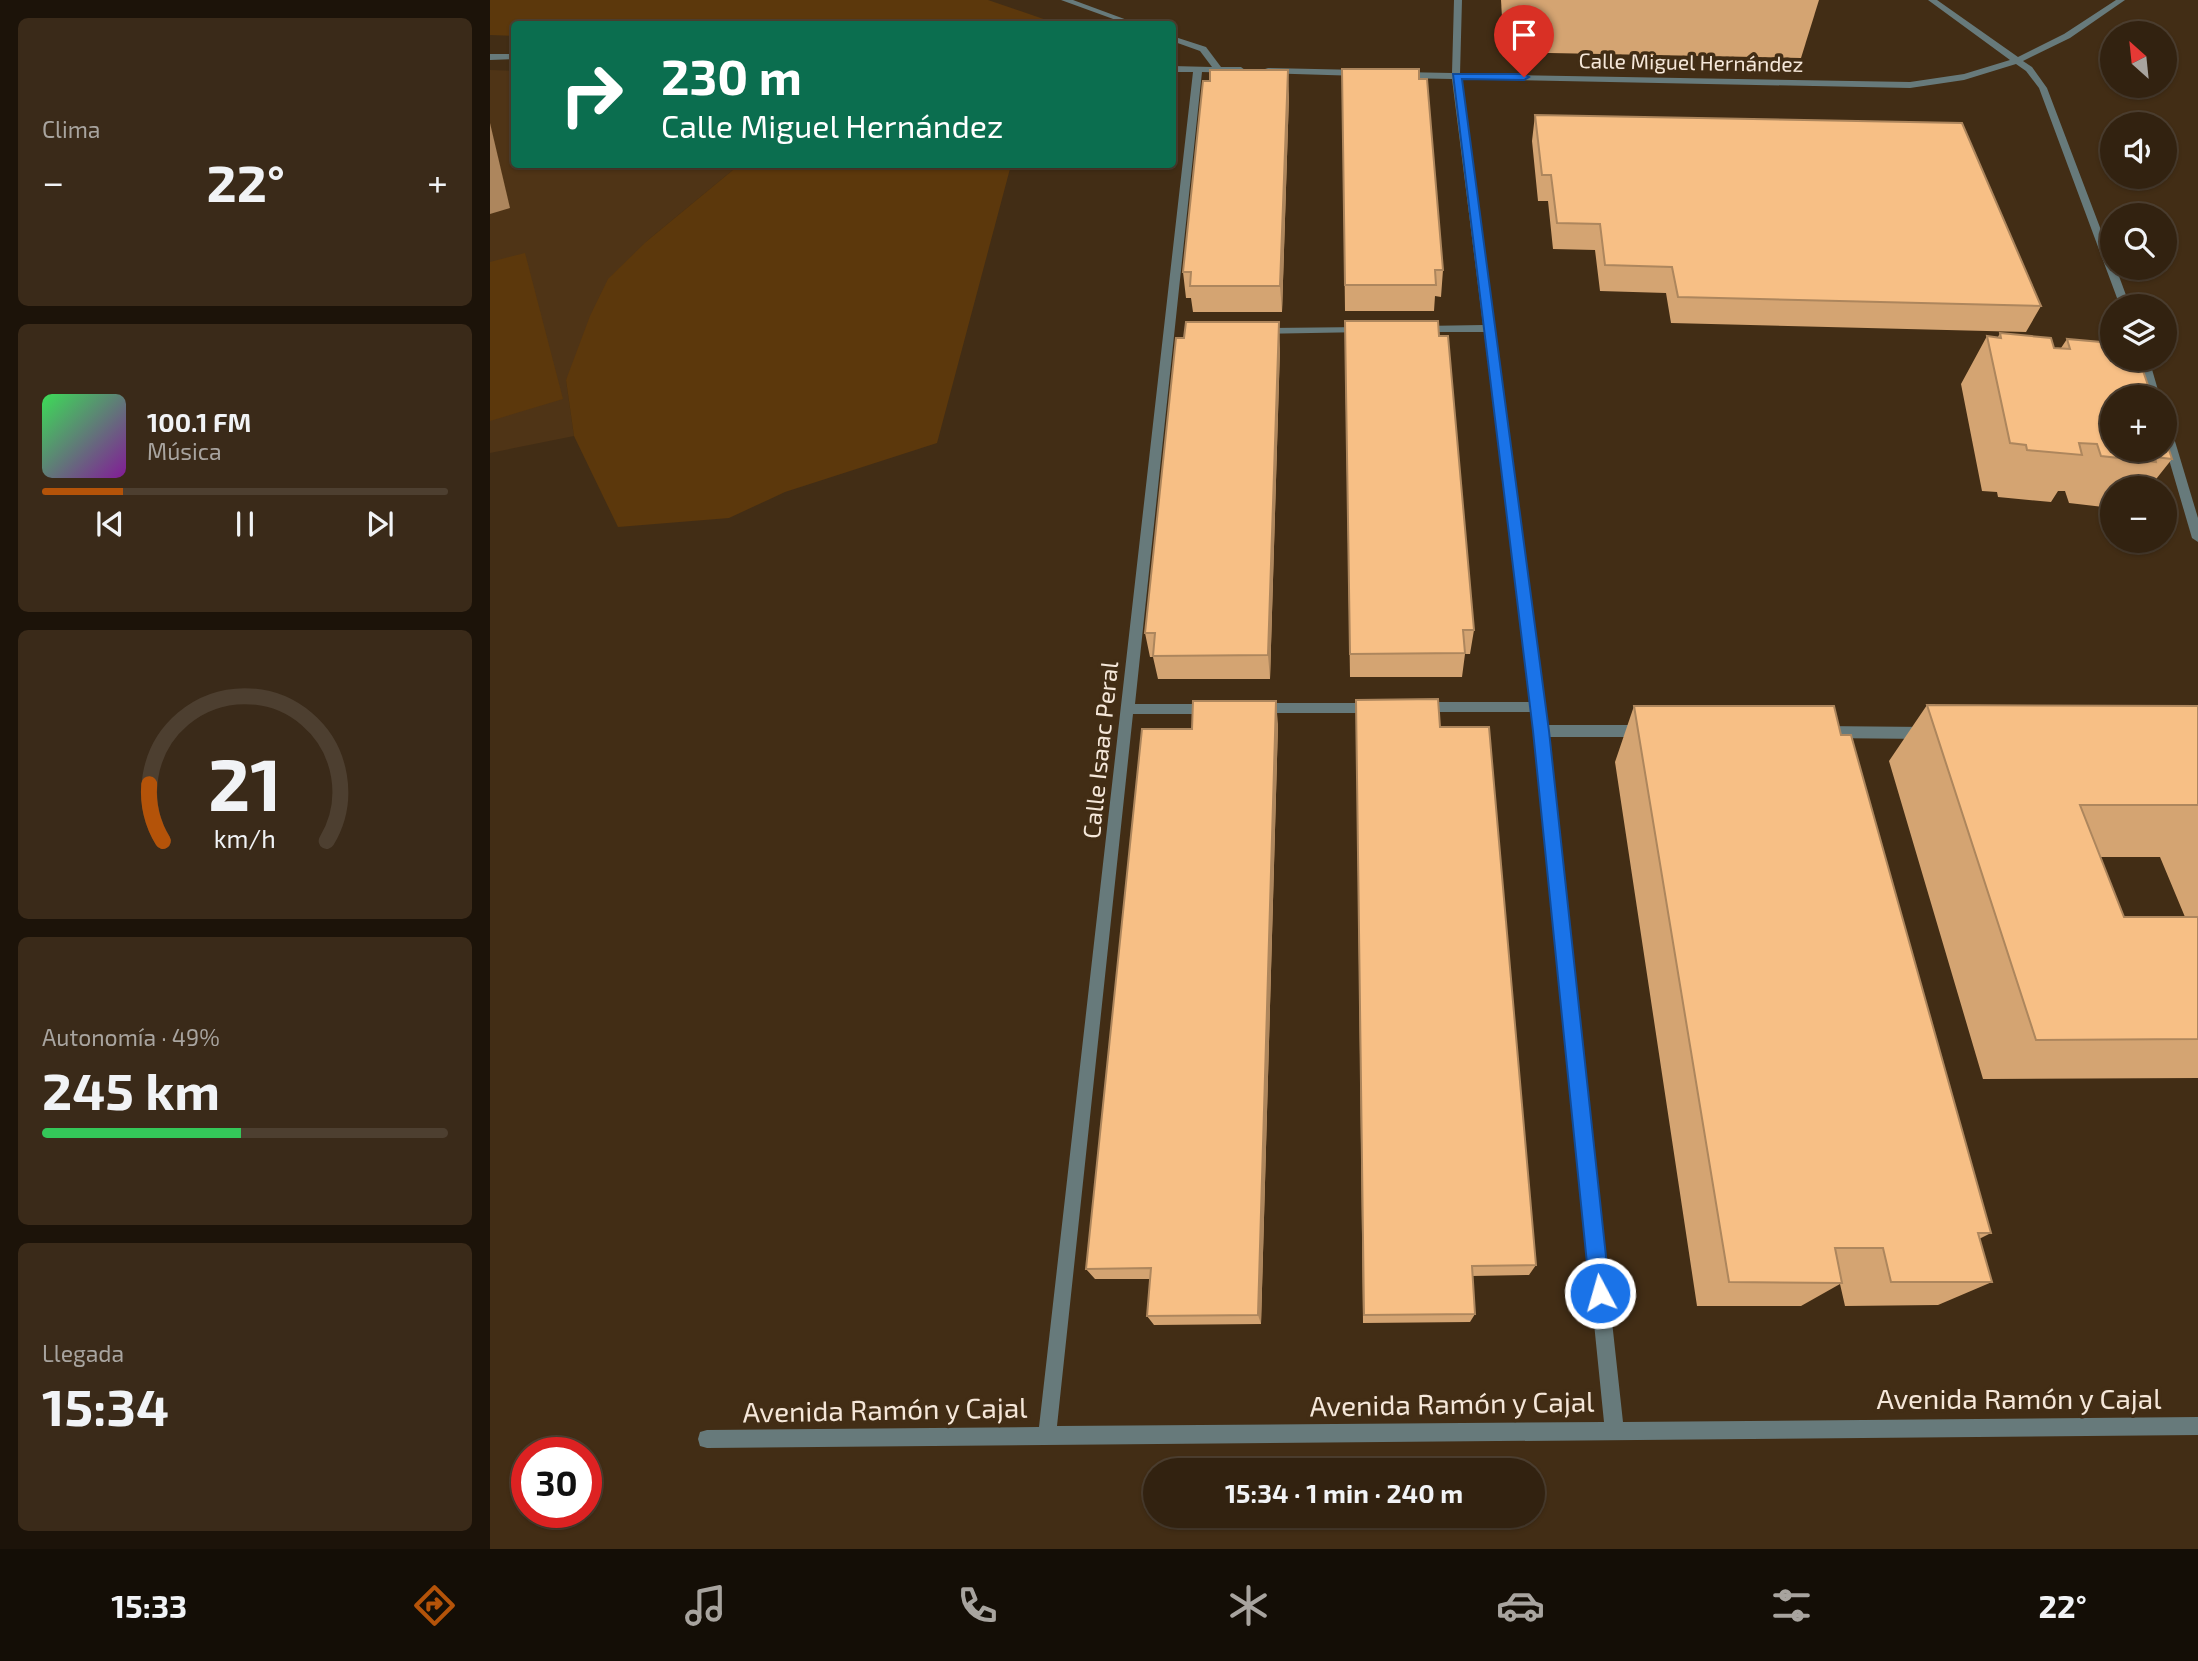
<!DOCTYPE html>
<html lang="es">
<head>
<meta charset="utf-8">
<style>
	body { margin:0; font-family:"Exo 2",sans-serif; background:#3a2a19; color:#f1f3f6; height:100vh; display:flex; flex-direction:column; font-size:26px; white-space:nowrap }
	* { box-sizing:border-box; margin:0 }
	p { font-size:23px; color:#a8a49f }
	.icon { flex:none; width:38px; height:38px; fill:none; stroke:currentColor; stroke-width:2; stroke-linecap:round; stroke-linejoin:round }
	.map { position:relative; flex:1; overflow:hidden }
	.side { display:flex; flex-direction:column; gap:18px; padding:18px; background:#1c1309; width:490px }
	.side>* { flex:none }
	.top-card { position:absolute; left:21px; top:21px; width:665px; height:147px; border-radius:7px; box-shadow:0 2px 5px #0004,0 0 0 2px #4d3f30; background:#0b6e4f; color:#fff; overflow:hidden }
	.needle { width:46px; rotate:333deg }
	.fabs { position:absolute; left:1610px; top:21px; display:grid; gap:14px }
	.fabs a { display:grid; place-items:center; width:77px; height:77px; border-radius:50%; background:#322210; box-shadow:0 2px 5px #0004,0 0 0 2px #4d3f30; font-size:35px }
	.speed { position:absolute; left:21px; top:1437px; display:flex; gap:14px; font-size:35px; font-weight:700; text-align:center }
	.speed>* { display:grid; place-content:center; width:91px; height:91px; border-radius:50%; background:#322210; box-shadow:0 2px 5px #0004,0 0 0 2px #4d3f30; line-height:1 }
	.speed .limit { border:10px solid #d22; background:#fff; color:#111 }
	.pin { position:absolute; display:grid; place-items:center; width:60px; height:60px; color:#fff; margin:-72px -30px; border-radius:50% 50% 50% 0; rotate:-45deg; box-shadow:0 0 7px #0007 }
	.pin .icon { rotate:45deg }
	.me { position:absolute; width:77px; margin:-38px; rotate:354deg; stroke-linejoin:round; filter:drop-shadow(0 0 5px #0008) }
	.turn { display:flex; align-items:center; gap:24px; height:147px; padding:0 35px; font-size:32px }
	.turn .icon { width:91px; height:91px; stroke-width:2.5 }
	.turn b { display:block; font-size:49px; line-height:60px }
	.big { font-size:52px; font-weight:700; line-height:1.1 }
	.side .card { flex:1; display:flex; flex-direction:column; justify-content:center; gap:10px; min-width:0; padding:0 24px; border-radius:10px; background:#3a2a19 }
	.side .dial { align-items:center; gap:0 }
	.dial svg { height:182px; overflow:visible; fill:none; stroke:#4d3f30; stroke-width:7; stroke-linecap:round; text-anchor:middle }
	.dial text { fill:#f1f3f6; stroke:none }
	.song { display:flex; align-items:center; gap:21px }
	.cover { width:84px; height:84px; border-radius:10px; background:linear-gradient(135deg,hsl(130 70% 55%),hsl(290 70% 35%)) }
	.played { height:7px; border-radius:4px; background:linear-gradient(90deg,#b45309 20%,#4d3f30 20%) }
	.keys { display:flex; justify-content:space-around; direction:ltr }
	.heat { display:flex; justify-content:space-between; align-items:center; font-size:38px; direction:ltr }
	.charge { height:10px; border-radius:5px; background:linear-gradient(90deg,#34c759 49%,#4d3f30 0) }
	.trip { position:absolute; left:653px; top:1458px; width:402px; height:70px; border-radius:35px; background:#322210; box-shadow:0 2px 5px #0004,0 0 0 2px #4d3f30; font-weight:700; line-height:70px; text-align:center }
	.dock { display:flex; height:112px; justify-content:space-around; align-items:center; background:#140e06; color:#a8a49f }
	.dock .icon { width:49px; height:49px }
	.dock .selected { color:#b45309 }
	.dock b { font-size:32px; color:#f1f3f6 }
	main { display:flex; flex:1; min-height:0 }
	.map>svg:first-child { display:block }
	.built { fill:#4f3416 }
	.green { fill:#5c380c }
	.lines { fill:none; stroke-linecap:round; stroke-linejoin:round }
	.street { fill:#677a7b; fill-rule:evenodd }
	.wall { fill:#d4a472; fill-rule:evenodd }
	.shaded-wall { fill:#ad865d }
	.building { fill:#f7bf85; stroke:#ad865d; stroke-width:2 }
	.route { fill:#1a73e8; stroke:#114b97; stroke-width:2 }
	.labels { text-anchor:middle; stroke-width:7; stroke-linejoin:round; paint-order:stroke }
	.far-street-label { font-size:21px; fill:#f5e7d9; stroke:#422d15 }
	.street-label { font-size:24px; fill:#f5e7d9; stroke:#422d15 }
	.near-street-label { font-size:28px; fill:#f5e7d9; stroke:#422d15 }
</style>
</head>
<body>
<main>
<section class="side">
<div class="card"><p>Clima</p>
<div class="heat"><a>−</a><b class="big">22°</b><a>+</a></div>
</div>
<div class="card">
<div class="song"><i class="cover"></i><div><b>100.1 FM</b><p>Música</p></div></div>
<div class="played"></div>
<div class="keys"><svg class="icon" aria-label="previous" viewBox="0 0 24 24"><path d="M18 5L8 12l10 7zM5 5v14"/></svg><svg class="icon" aria-label="pause" viewBox="0 0 24 24"><path d="M8 5v14M16 5v14"/></svg><svg class="icon" aria-label="next" viewBox="0 0 24 24"><path d="M6 5l10 7-10 7zM19 5v14"/></svg></div>
</div>
<div class="card dial"><svg viewBox="0 0 100 80">
<path d="M14 69A42 42 0 1 1 86 69"/>
<path d="M14 69A42 42 0 0 1 8 44" stroke="#b45309"/>
<text x="50" y="56" font-size="32" font-weight="700">21</text>
<text x="50" y="72" font-size="11">km/h</text>
</svg></div>
<div class="card"><p>Autonomía · 49%</p><b class="big">245 km</b><div class="charge"></div></div>
<div class="card"><p>Llegada</p><b class="big">15:34</b></div>
</section>
<div class="map">
<svg width="1708" height="1549" viewBox="0 0 1708 1549">
	<rect width="100%" height="100%" fill="#422d15"/>
	<!-- built -->
	<path class="built" d="M 0,70 L 24,71 L 24,164 L 249,165 L 157,241 L 76,380 L 84,436 L 0,453 Z"/>
	<!-- green -->
	<g class="green">
		<path d="M 0,0 L 498,0 L 568,24 L 24,24 L 24,36 L 0,35 Z"/>
		<path d="M 249,165 L 521,165 L 447,443 L 295,492 L 239,518 L 128,527 L 84,436 L 76,380 L 100,316 L 118,279 L 157,241 Z"/>
		<path d="M 35,253 L 73,399 L 0,421 L 0,262 Z"/>
	</g>
	<g class="lines">
		<!-- street -->
		<g class="street">
			<path d="M 571,0 L 583,0 L 648,24 L 637,24 Z"/>
			<path d="M 964,0 L 972,0 L 970,74 L 1420,82 L 1474,74 L 1520,60 L 1438,0 L 1447,0 L 1528,57 L 1574,34 L 1626,0 L 1635,0 L 1580,38 L 1533,61 L 1542,67 L 1557,88 L 1622,259 L 1622,268 L 1626,268 L 1640,306 L 1630,306 L 1549,88 L 1536,71 L 1526,64 L 1474,80 L 1420,88 L 971,79 L 1004,325 L 1006,328 L 1004,331 L 1057,725 L 1154,725 L 1159,727 L 1161,731 L 1159,735 L 1154,737 L 1058,737 L 1133,1422 L 1708,1417 L 1708,1435 L 217,1448 L 210,1446 L 208,1439 L 210,1432 L 217,1430 L 549,1427 L 703,72 L 682,72 L 682,66 L 722,67 L 710,51 L 682,41 L 682,36 L 716,47 L 731,67 L 751,67 L 755,70 L 751,73 L 712,72 L 645,704 L 722,704 L 727,705 L 729,709 L 727,713 L 722,714 L 643,714 L 567,1426 L 1114,1422 L 1042,712 L 931,712 L 926,711 L 924,707 L 926,703 L 931,702 L 1040,702 L 994,332 L 932,332 L 927,329 L 932,326 L 993,325 L 962,79 L 911,78 L 907,75 L 911,72 L 962,73 Z"/>
			<path d="M 0,54 L 24,54 L 24,59 L 0,60 Z"/>
			<path d="M 778,68 L 870,70 L 874,73 L 870,76 L 775,73 L 775,69 Z"/>
			<path d="M 873,327 L 877,328 L 877,332 L 771,334 L 766,331 L 771,328 Z"/>
			<path d="M 1649,359 L 1659,359 L 1670,397 L 1659,397 Z"/>
			<path d="M 1675,424 L 1681,428 L 1708,518 L 1708,542 L 1702,538 L 1675,446 Z"/>
			<path d="M 770,703 L 883,703 L 888,704 L 890,708 L 888,712 L 883,713 L 770,713 L 765,712 L 763,708 L 765,704 Z"/>
			<path d="M 1331,726 L 1437,727 L 1442,729 L 1444,733 L 1442,737 L 1437,739 L 1331,738 L 1326,736 L 1324,732 L 1326,728 Z"/>
		</g>
	</g>
	<!-- wall -->
	<g class="wall">
		<path d="M 1011,0 L 1329,0 L 1311,58 L 1014,52 Z"/>
		<path d="M 852,69 L 929,79 L 953,270 L 951,297 L 945,296 L 944,311 L 855,311 Z"/>
		<path d="M 799,95 L 792,312 L 703,312 L 701,298 L 696,298 L 693,272 Z"/>
		<path d="M 1045,115 L 1551,306 L 1536,332 L 1181,323 L 1176,293 L 1110,291 L 1105,250 L 1063,249 L 1058,201 L 1048,201 L 1042,141 Z"/>
		<path d="M 1510,333 L 1564,348 L 1571,348 L 1577,339 L 1682,459 L 1659,488 L 1622,488 L 1622,508 L 1579,503 L 1575,491 L 1568,491 L 1561,502 L 1508,497 L 1507,492 L 1492,491 L 1471,384 L 1497,336 L 1508,337 Z"/>
		<path d="M 949,336 L 984,630 L 980,654 L 975,654 L 972,677 L 860,677 L 855,347 Z"/>
		<path d="M 790,348 L 780,679 L 668,679 L 663,657 L 660,657 L 655,633 Z"/>
		<path d="M 866,700 L 950,727 L 1046,1265 L 1039,1275 L 982,1276 L 985,1314 L 980,1322 L 873,1323 Z"/>
		<path d="M 1437,705 L 1708,706 L 1708,1078 L 1493,1079 L 1399,761 ZM 1610,857 L 1670,857 L 1695,917 L 1634,917 Z"/>
		<path d="M 1144,706 L 1351,735 L 1501,1233 L 1489,1239 L 1502,1282 L 1448,1305 L 1355,1306 L 1350,1284 L 1311,1306 L 1207,1306 L 1125,762 Z"/>
		<path d="M 788,724 L 771,1324 L 664,1325 L 657,1316 L 660,1279 L 605,1279 L 596,1269 L 702,729 Z"/>
	</g>
	<!-- shaded-wall -->
	<g class="shaded-wall">
		<path d="M 798,70 L 799,95 L 792,312 L 790,286 Z"/>
		<path d="M 0,123 L 20,208 L 0,214 Z"/>
		<path d="M 789,322 L 790,348 L 780,679 L 778,655 Z"/>
		<path d="M 786,701 L 788,724 L 771,1324 L 768,1315 Z"/>
	</g>
	<!-- building -->
	<g class="building">
		<path d="M 852,69 L 929,69 L 929,79 L 937,79 L 953,270 L 945,270 L 946,285 L 855,285 Z"/>
		<path d="M 720,70 L 798,70 L 790,286 L 700,286 L 701,272 L 693,272 L 713,81 L 720,81 Z"/>
		<path d="M 1045,115 L 1472,123 L 1551,306 L 1188,297 L 1182,267 L 1115,265 L 1110,224 L 1067,223 L 1061,175 L 1052,175 Z"/>
		<path d="M 855,321 L 948,321 L 949,336 L 958,336 L 984,630 L 973,630 L 975,653 L 860,654 Z"/>
		<path d="M 696,322 L 789,322 L 778,655 L 663,656 L 665,633 L 655,633 L 686,338 L 694,338 Z"/>
		<path d="M 1510,333 L 1561,338 L 1564,348 L 1580,349 L 1577,339 L 1622,343 L 1622,359 L 1649,359 L 1662,397 L 1622,397 L 1622,450 L 1675,450 L 1675,438 L 1682,459 L 1665,457 L 1666,462 L 1611,456 L 1607,444 L 1589,443 L 1592,455 L 1537,450 L 1536,445 L 1520,443 L 1497,336 L 1511,338 Z"/>
		<path d="M 948,699 L 950,727 L 999,727 L 1046,1265 L 982,1266 L 985,1314 L 874,1315 L 866,700 Z"/>
		<path d="M 703,701 L 786,701 L 768,1315 L 657,1316 L 661,1268 L 596,1269 L 652,729 L 702,729 Z"/>
		<path d="M 1437,705 L 1708,706 L 1708,805 L 1590,805 L 1634,917 L 1708,917 L 1708,1039 L 1546,1040 Z"/>
		<path d="M 1144,706 L 1344,706 L 1351,735 L 1361,735 L 1501,1233 L 1488,1233 L 1502,1282 L 1401,1282 L 1393,1248 L 1345,1248 L 1352,1283 L 1239,1282 Z"/>
	</g>
	<!-- route -->
	<path class="route" d="M 963,74 L 1034,74 L 1039,77 L 1034,80 L 972,79 L 1059,731 L 1120,1293 L 1117,1300 L 1110,1303 L 1103,1300 L 1100,1293 L 1043,731 Z"/>
	<g class="labels">
		<!-- far-street labels -->
		<g class="far-street-label">
			<text transform="translate(1201 63) rotate(1)" y="7">Calle Miguel Hernández</text>
		</g>
		<!-- street labels -->
		<g class="street-label">
			<text transform="translate(611 750) rotate(-84)" y="8">Calle Isaac Peral</text>
		</g>
		<!-- near-street labels -->
		<g class="near-street-label">
			<text x="1529" y="1409">Avenida Ramón y Cajal</text>
			<text transform="translate(962 1404) rotate(-1)" y="10">Avenida Ramón y Cajal</text>
			<text transform="translate(395 1410) rotate(-1)" y="10">Avenida Ramón y Cajal</text>
		</g>
	</g>
</svg>
<div class="fabs">
<a><svg class="needle" viewBox="-14 -14 28 28"><path d="M0-13l5 13h-10z" fill="#e53935"/><path d="M0 13l5-13h-10z" fill="#a8a49f"/></svg></a>
<a><svg class="icon" aria-label="sound" viewBox="0 0 24 24"><path d="M4 9h4l5-4v14l-5-4H4zM17 9q2 3 0 6"/></svg></a>
<a><svg class="icon" aria-label="search" viewBox="0 0 24 24"><circle cx="10" cy="10" r="6"/><path d="M15 15l6 6"/></svg></a>
<a><svg class="icon" aria-label="layers" viewBox="0 0 24 24"><path d="M12 4l9 5-9 5-9-5zM3 14l9 5 9-5"/></svg></a>
<a>+</a>
<a>−</a>
</div>
<div class="speed"><div class="limit">30</div></div>
<div class="pin" style="left:1034px;top:77px;background:#d93025"><svg class="icon" aria-label="arrive" viewBox="0 0 24 24"><path d="M6 21V4h12l-3 4 3 4H6"/></svg></div>
<svg class="me" style="left:1110px;top:1293px" viewBox="-20 -20 40 40"><circle r="17" fill="#1a73e8" stroke="#fff" stroke-width="3"/><path d="M0-11L8 9 0 5-8 9z" fill="#fff"/></svg>
<div class="trip">15:34 · 1 min · 240 m</div>
<div class="top-card">
<div class="turn"><svg class="icon" aria-label="right" viewBox="0 0 24 24"><path d="M7 20v-9h11M14 6l5 5-5 5"/></svg><div><b>230 m</b>Calle Miguel Hernández</div></div>
</div>
</div>
</main>
<nav class="dock">
<b>15:33</b>
<svg class="icon selected" aria-label="directions" viewBox="0 0 24 24"><path d="M12 3l9 9-9 9-9-9zM9 14v-3h6M13 9l2 2-2 2"/></svg>
<svg class="icon" aria-label="music" viewBox="0 0 24 24"><path d="M9 18V5l10-2v13"/><circle cx="6" cy="18" r="3"/><circle cx="16" cy="16" r="3"/></svg>
<svg class="icon" aria-label="phone" viewBox="0 0 24 24"><path d="M5 4h4l2 5-3 2q2 4 5 5l2-3 5 2v4C11 20 4 13 5 4z"/></svg>
<svg class="icon" aria-label="climate" viewBox="0 0 24 24"><path d="M12 3v18M4 7l16 10M4 17L20 7"/></svg>
<svg class="icon" aria-label="car" viewBox="0 0 24 24"><path d="M5 17H2v-5l4-1 3-4h7l3 4 3 1v5h-3M9 17h6M6 11h13"/><circle cx="7" cy="17" r="2"/><circle cx="17" cy="17" r="2"/></svg>
<svg class="icon" aria-label="filters" viewBox="0 0 24 24"><path d="M4 7h16M4 17h16"/><circle cx="9" cy="7" r="2"/><circle cx="15" cy="17" r="2"/></svg>
<b>22°</b>
</nav>
</body>
</html>
